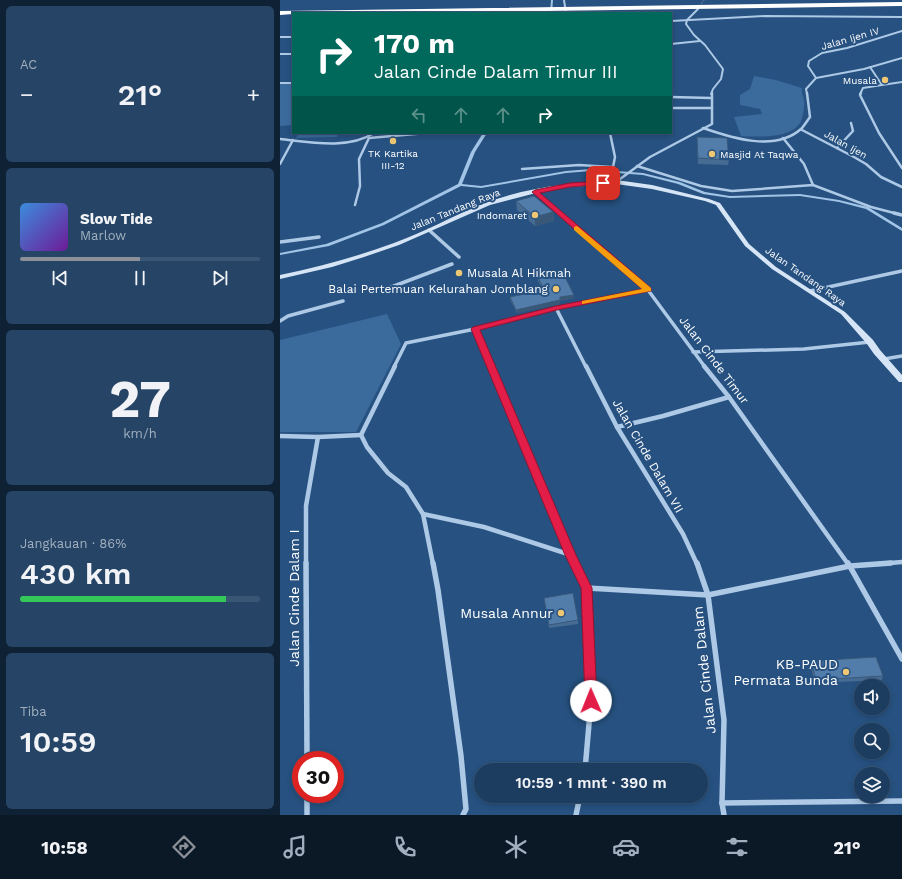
<!DOCTYPE html>
<html lang="id">
<head>
<meta charset="utf-8">
<style>
	body { margin:0; font-family:"Work Sans",sans-serif; background:#254466; color:#f1f3f6; height:100vh; display:flex; flex-direction:column; font-size:15px; white-space:nowrap }
	* { box-sizing:border-box; margin:0 }
	p { font-size:13px; color:#a0aebd }
	.icon { flex:none; width:22px; height:22px; fill:none; stroke:currentColor; stroke-width:2; stroke-linecap:round; stroke-linejoin:round }
	.map { position:relative; flex:1; overflow:hidden }
	.panel { display:flex; flex-direction:column; gap:6px; padding:6px; background:#0f2235; width:280px }
	.panel>* { flex:none }
	.guide { position:absolute; left:12px; top:12px; width:380px; height:122px; border-radius:0px; box-shadow:0 2px 6px #0003,0 0 0 1px #3a5675; background:#00695c; color:#fff; overflow:hidden }
	.tools { position:absolute; left:574px; top:679px; display:grid; gap:8px }
	.tools a { display:grid; place-items:center; width:36px; height:36px; border-radius:50%; background:#1c3d60; box-shadow:0 2px 6px #0003,0 0 0 1px #3a5675; font-size:20px }
	.speed { position:absolute; left:12px; top:751px; display:flex; gap:8px; font-size:20px; font-weight:700; text-align:center }
	.speed>* { display:grid; place-content:center; width:52px; height:52px; border-radius:50%; background:#1c3d60; box-shadow:0 2px 6px #0003,0 0 0 1px #3a5675; line-height:1 }
	.speed .limit { border:6px solid #d22; background:#fff; color:#111 }
	.pin { position:absolute; display:grid; place-items:center; width:34px; height:34px; color:#fff; margin:-17px; border-radius:8px; box-shadow:0 2px 6px #0006 }
	.me { position:absolute; width:44px; margin:-22px; rotate:359deg; stroke-linejoin:round; filter:drop-shadow(0 0 3px #0008) }
	.turn { display:flex; align-items:center; gap:14px; height:84px; padding:0 16px; font-size:18px }
	.turn .icon { width:52px; height:52px; stroke-width:2.5 }
	.turn b { display:block; font-size:28px; line-height:34px }
	.lanes { display:flex; align-items:center; height:38px; padding:0 16px; background:#0003; justify-content:center; gap:20px; direction:ltr }
	.lanes .off { opacity:.35 }
	.big { font-size:30px; font-weight:600; line-height:1.1 }
	.panel .card { flex:1; display:flex; flex-direction:column; justify-content:center; gap:6px; min-width:0; padding:0 14px; border-radius:6px; background:#254466 }
	.panel .dial { align-items:center; gap:0 }
	.dial b { font-size:52px; line-height:1 }
	.song { display:flex; align-items:center; gap:12px }
	.cover { width:48px; height:48px; border-radius:6px; background:linear-gradient(135deg,hsl(210 70% 55%),hsl(280 70% 35%)) }
	.played { height:4px; border-radius:2px; background:linear-gradient(90deg,#8c9099 50%,#3a5675 50%) }
	.keys { display:flex; justify-content:space-around; direction:ltr }
	.heat { display:flex; justify-content:space-between; align-items:center; font-size:22px; direction:ltr }
	.charge { height:6px; border-radius:3px; background:linear-gradient(90deg,#34c759 86%,#3a5675 0) }
	.trip { position:absolute; left:194px; top:763px; width:234px; height:40px; border-radius:20px; background:#1c3d60; box-shadow:0 2px 6px #0003,0 0 0 1px #3a5675; font-weight:600; line-height:40px; text-align:center }
	.tab-bar { display:flex; height:64px; justify-content:space-around; align-items:center; background:#0b1826; color:#a0aebd }
	.tab-bar .icon { width:28px; height:28px }
	.tab-bar .on { color:#8c9099 }
	.tab-bar b { font-size:18px; color:#f1f3f6 }
	main { display:flex; flex:1; min-height:0 }
	.map>svg:first-child { display:block }
	.green { fill:#3b6b9d }
	.lines { fill:none; stroke-linecap:round; stroke-linejoin:round }
	.stream { fill:#a1c4e7; fill-rule:evenodd }
	.street-tunnel { stroke:#476b93; stroke-width:2; stroke-dasharray:2 1; stroke-linecap:butt }
	.street-far4 { stroke:#adc9e6; stroke-width:2 }
	.street-far3 { stroke:#adc9e6; stroke-width:2.5 }
	.street-far2 { stroke:#adc9e6; stroke-width:3.5 }
	.street-far1 { stroke:#adc9e6; stroke-width:4.5 }
	.street { stroke:#adc9e6; stroke-width:5.5 }
	.secondary { fill:#d6e5f6; fill-rule:evenodd }
	.highway { fill:#fff; fill-rule:evenodd }
	.wall { fill:#476c93 }
	.shaded-wall { fill:#395878 }
	.building { fill:#527dab; stroke:#395878 }
	.route { fill:#e11d48; stroke:#92132f }
	.slow { fill:#f59e0b }
	.poi-dot { fill:#efc672; stroke:#265180; stroke-width:1.5 }
	.labels { text-anchor:middle; stroke-width:4; stroke-linejoin:round; paint-order:stroke }
	.far-street-label { font-size:10px; fill:#fff; stroke:#265180 }
	.far-poi-label { font-size:10px; fill:#fff; stroke:#265180; text-anchor:end }
	.poi-label { font-size:12px; fill:#fff; stroke:#265180; text-anchor:start }
	.street-label { font-size:12px; fill:#fff; stroke:#265180 }
	.near-street-label { font-size:14px; fill:#fff; stroke:#265180 }
	.near-poi-label { font-size:14px; fill:#fff; stroke:#265180; text-anchor:end }
</style>
</head>
<body>
<main>
<section class="panel">
<div class="card"><p>AC</p>
<div class="heat"><a>−</a><b class="big">21°</b><a>+</a></div>
</div>
<div class="card">
<div class="song"><i class="cover"></i><div><b>Slow Tide</b><p>Marlow</p></div></div>
<div class="played"></div>
<div class="keys"><svg class="icon" aria-label="previous" viewBox="0 0 24 24"><path d="M18 5L8 12l10 7zM5 5v14"/></svg><svg class="icon" aria-label="pause" viewBox="0 0 24 24"><path d="M8 5v14M16 5v14"/></svg><svg class="icon" aria-label="next" viewBox="0 0 24 24"><path d="M6 5l10 7-10 7zM19 5v14"/></svg></div>
</div>
<div class="card dial"><b>27</b><p>km/h</p></div>
<div class="card"><p>Jangkauan · 86%</p><b class="big">430 km</b><div class="charge"></div></div>
<div class="card"><p>Tiba</p><b class="big">10:59</b></div>
</section>
<div class="map">
<svg width="622" height="815" viewBox="0 0 622 815">
	<rect width="100%" height="100%" fill="#265180"/>
	<!-- green -->
	<g class="green">
		<path d="M 474,76 L 496,80 L 522,88 C 521,93 523,95 524,100 C 525,105 523,117 521,121 C 513,139 477,137 461,136 L 454,117 L 482,114 L 480,109 L 460,105 L 460,95 L 470,89 Z"/>
		<path d="M 0,84 L 13,84 L 13,125 L 0,126 Z"/>
		<path d="M 19,133 L 58,133 L 57,137 L 16,138 Z"/>
		<path d="M 107,314 L 121,344 L 76,432 L 0,432 L 0,340 Z"/>
	</g>
	<g class="lines">
		<!-- stream -->
		<g class="stream">
			<path d="M 271,0 L 273,0 L 272,13 L 270,13 Z"/>
			<path d="M 203,133 L 207,133 L 195,152 L 182,184 L 201,186 L 286,171 L 311,169 L 363,173 L 400,182 L 425,192 L 450,196 L 520,194 L 559,200 L 588,207 L 622,228 L 622,231 L 586,209 L 559,202 L 520,196 L 450,198 L 423,194 L 398,184 L 363,175 L 311,171 L 286,173 L 201,188 L 181,186 L 104,225 L 49,246 L 0,255 L 0,253 L 46,244 L 102,223 L 178,184 L 191,152 Z"/>
		</g>
		<!-- street-tunnel -->
		<path class="street-tunnel" d="M 418,9 L 424,0"/>
		<!-- street-far4 -->
		<g class="street-far4">
			<path d="M 284,0 L 286,13"/>
			<path d="M 418,9 L 407,20 L 406,24 L 414,35 L 425,45 L 443,69 L 441,79 L 433,89 L 431,94"/>
			<path d="M 391,21 L 485,16 L 622,17"/>
			<path d="M 0,37 L 13,37"/>
			<path d="M 391,44 L 420,41"/>
			<path d="M 0,54 L 13,54"/>
			<path d="M 590,67 L 602,85 L 622,82"/>
			<path d="M 536,78 L 584,69 L 622,58"/>
			<path d="M 0,83 L 13,83"/>
			<path d="M 527,94 L 526,89 L 536,78 L 528,66 L 529,61 L 542,53 L 567,48 L 622,31"/>
			<path d="M 580,94 L 583,88 L 602,85"/>
		</g>
		<!-- street-far3 -->
		<g class="street-far3">
			<path d="M 581,93 L 580,95 L 599,133 L 622,168"/>
			<path d="M 391,97 L 431,98"/>
			<path d="M 391,108 L 432,108"/>
			<path d="M 423,128 C 452,138 495,152 521,129 C 524,126 527,121 530,117 L 527,93"/>
			<path d="M 522,130 L 574,157 L 586,164 L 601,177 L 622,187"/>
			<path d="M 330,133 L 335,157 L 330,182"/>
			<path d="M 503,138 L 524,164 L 533,185"/>
			<path d="M 0,139 C 29,142 68,150 94,133"/>
			<path d="M 557,148 L 573,131 L 571,123"/>
			<path d="M 0,164 L 13,140"/>
			<path d="M 357,166 L 421,186 L 452,191 L 533,185 L 591,207 L 618,214"/>
			<path d="M 242,169 L 299,165 L 332,167"/>
			<path d="M 336,182 L 370,157 L 432,124 L 432,93"/>
			<path d="M 255,191 L 281,214"/>
			<path d="M 75,205 L 80,186 L 79,159 L 89,138 L 147,133"/>
		</g>
		<!-- street-far2 -->
		<g class="street-far2">
			<path d="M 280,213 L 368,290 L 425,367"/>
			<path d="M 614,213 L 622,215"/>
			<path d="M 149,230 L 179,257"/>
			<path d="M 0,242 L 39,237"/>
			<path d="M 101,291 L 172,264"/>
			<path d="M 530,291 L 622,271"/>
			<path d="M 276,308 L 306,367"/>
			<path d="M 0,321 L 8,316 L 63,301"/>
			<path d="M 195,329 L 211,367"/>
			<path d="M 413,352 L 524,349 L 590,342"/>
			<path d="M 604,359 L 622,356"/>
			<path d="M 114,367 L 126,343 L 195,329 L 276,308 L 368,290"/>
		</g>
		<!-- street-far1 -->
		<g class="street-far1">
			<path d="M 211,366 L 295,564"/>
			<path d="M 306,366 L 337,427 L 403,534 L 417,564"/>
			<path d="M 424,366 L 449,397 L 568,564"/>
			<path d="M 337,427 L 383,416 L 449,397"/>
			<path d="M 81,435 L 87,447 L 108,473 L 126,487 L 143,514 L 153,564"/>
			<path d="M 81,435 L 115,366"/>
			<path d="M 0,436 L 38,437 L 81,435"/>
			<path d="M 143,514 L 204,527 L 291,555"/>
			<path d="M 26,564 L 26,506 L 38,437"/>
			<path d="M 598,564 L 622,562"/>
		</g>
		<!-- street -->
		<g class="street">
			<path d="M 26,563 L 27,760"/>
			<path d="M 153,563 L 158,590 L 181,756 L 186,809 L 183,815"/>
			<path d="M 295,563 L 307,588 L 311,701 L 305,770"/>
			<path d="M 417,563 L 428,595 L 444,720 L 442,803 L 444,815"/>
			<path d="M 568,563 L 622,659"/>
			<path d="M 307,588 L 428,595 L 570,566 L 611,563"/>
			<path d="M 27,794 L 27,815"/>
			<path d="M 442,803 L 622,801"/>
			<path d="M 296,815 L 300,796"/>
		</g>
		<!-- secondary -->
		<path class="secondary" d="M 336,180 L 372,185 L 429,199 L 440,203 L 469,244 L 496,267 L 565,312 L 593,340 L 600,350 L 622,375 L 622,382 L 619,382 L 594,354 L 587,344 L 561,314 L 492,269 L 465,246 L 436,205 L 425,201 L 372,189 L 336,184 L 290,187 L 256,193 L 210,205 L 119,245 L 84,257 L 52,267 L 0,279 L 0,275 C 39,267 76,257 114,243 C 145,232 174,215 205,203 C 247,187 292,183 336,180 Z"/>
		<!-- highway -->
		<path class="highway" d="M 622,2 L 622,6 L 116,13 L 13,13 L 13,14 L 0,15 L 0,11 Z"/>
	</g>
	<!-- wall -->
	<g class="wall">
		<path d="M 417,137 L 449,160 L 448,165 L 418,164 Z"/>
		<path d="M 236,201 L 273,212 L 274,221 L 255,226 L 237,210 Z"/>
		<path d="M 258,277 L 294,295 L 294,298 L 280,301 L 280,304 L 237,313 L 230,300 L 230,297 L 263,290 L 258,281 Z"/>
		<path d="M 264,598 L 298,620 L 298,624 L 269,628 Z"/>
		<path d="M 531,661 L 603,676 L 602,680 L 535,683 L 530,664 Z"/>
	</g>
	<!-- shaded-wall -->
	<g class="shaded-wall">
		<path d="M 273,212 L 274,221 L 255,226 L 255,217 Z"/>
		<path d="M 294,295 L 294,298 L 280,301 L 280,304 L 237,313 L 236,310 L 280,297 Z"/>
	</g>
	<!-- building -->
	<g class="building">
		<path d="M 417,137 L 447,138 L 449,160 L 418,158 Z"/>
		<path d="M 254,196 L 273,212 L 255,217 L 236,201 Z"/>
		<path d="M 283,273 L 294,295 L 280,297 L 280,300 L 236,310 L 230,297 L 264,290 L 258,277 Z"/>
		<path d="M 293,593 L 298,620 L 269,625 L 264,598 Z"/>
		<path d="M 596,657 L 603,676 L 536,680 L 531,661 Z"/>
	</g>
	<!-- route -->
	<path class="route" d="M 323,181 L 326,183 L 326,184 L 290,187 L 260,193 L 371,288 L 371,291 L 277,310 L 200,330 L 296,555 L 312,588 L 317,701 L 316,705 L 311,706 L 307,705 L 305,701 L 301,588 L 285,555 L 191,329 L 193,327 L 276,306 L 362,289 L 252,192 L 255,190 L 290,183 Z"/>
	<!-- slow -->
	<path class="slow" d="M 297,226 L 371,288 L 371,291 L 302,304 L 302,301 L 362,289 L 294,230 L 294,227 Z"/>
	<!-- markers -->
	<g class="poi-dot">
		<circle cx="605" cy="80" r="4"/>
		<circle cx="113" cy="141" r="4"/>
		<circle cx="432" cy="154" r="4"/>
		<circle cx="255" cy="215" r="4"/>
		<circle cx="179" cy="273" r="4"/>
		<circle cx="276" cy="289" r="4"/>
		<circle cx="281" cy="613" r="4"/>
		<circle cx="566" cy="672" r="4"/>
	</g>
	<g class="labels">
		<!-- far-street labels -->
		<g class="far-street-label">
			<text transform="translate(570 38) rotate(-16)" y="4">Jalan Ijen IV</text>
			<text transform="translate(566 144) rotate(29)" y="4">Jalan Ijen</text>
			<text transform="translate(175 209) rotate(-22)" y="4">Jalan Tandang Raya</text>
			<text transform="translate(526 276) rotate(35)" y="4">Jalan Tandang Raya</text>
		</g>
		<!-- far-poi labels -->
		<g class="far-poi-label">
			<text x="597" y="84">Musala</text>
			<text x="113" y="157" text-anchor="middle">TK Kartika<tspan x="113" dy="12">III-12</tspan></text>
			<text x="440" y="158" text-anchor="start">Masjid At Taqwa</text>
			<text x="247" y="219">Indomaret</text>
		</g>
		<!-- poi labels -->
		<g class="poi-label">
			<text x="187" y="277">Musala Al Hikmah</text>
			<text x="268" y="293" text-anchor="end">Balai Pertemuan Kelurahan Jomblang</text>
		</g>
		<!-- street labels -->
		<g class="street-label">
			<text transform="translate(434 360) rotate(53)" y="4">Jalan Cinde Timur</text>
			<text transform="translate(368 456) rotate(60)" y="4">Jalan Cinde Dalam VII</text>
		</g>
		<!-- near-street labels -->
		<g class="near-street-label">
			<text transform="translate(14 598) rotate(-90)" y="5">Jalan Cinde Dalam I</text>
			<text transform="translate(424 670) rotate(-96)" y="5">Jalan Cinde Dalam</text>
		</g>
		<!-- near-poi labels -->
		<g class="near-poi-label">
			<text x="273" y="618">Musala Annur</text>
			<text x="558" y="669">KB-PAUD<tspan x="558" dy="16">Permata Bunda</tspan></text>
		</g>
	</g>
</svg>
<div class="tools">
<a><svg class="icon" aria-label="sound" viewBox="0 0 24 24"><path d="M4 9h4l5-4v14l-5-4H4zM17 9q2 3 0 6"/></svg></a>
<a><svg class="icon" aria-label="search" viewBox="0 0 24 24"><circle cx="10" cy="10" r="6"/><path d="M15 15l6 6"/></svg></a>
<a><svg class="icon" aria-label="layers" viewBox="0 0 24 24"><path d="M12 4l9 5-9 5-9-5zM3 14l9 5 9-5"/></svg></a>
</div>
<div class="speed"><div class="limit">30</div></div>
<div class="pin" style="left:323px;top:183px;background:#d93025"><svg class="icon" aria-label="arrive" viewBox="0 0 24 24"><path d="M6 21V4h12l-3 4 3 4H6"/></svg></div>
<svg class="me" style="left:311px;top:701px" viewBox="-20 -20 40 40"><circle r="19" fill="#fff"/><path d="M0-13L10 11 0 6-10 11z" fill="#e11d48"/></svg>
<div class="trip">10:59 · 1 mnt · 390 m</div>
<div class="guide">
<div class="turn"><svg class="icon" aria-label="right" viewBox="0 0 24 24"><path d="M7 20v-9h11M14 6l5 5-5 5"/></svg><div><b>170 m</b>Jalan Cinde Dalam Timur III</div></div>
<div class="lanes"><svg class="icon off" aria-label="left" viewBox="0 0 24 24"><path d="M17 20v-9H6M10 6l-5 5 5 5"/></svg><svg class="icon off" aria-label="ahead" viewBox="0 0 24 24"><path d="M12 20V5M6 11l6-6 6 6"/></svg><svg class="icon off" aria-label="ahead" viewBox="0 0 24 24"><path d="M12 20V5M6 11l6-6 6 6"/></svg><svg class="icon" aria-label="right" viewBox="0 0 24 24"><path d="M7 20v-9h11M14 6l5 5-5 5"/></svg></div>
</div>
</div>
</main>
<nav class="tab-bar">
<b>10:58</b>
<svg class="icon on" aria-label="directions" viewBox="0 0 24 24"><path d="M12 3l9 9-9 9-9-9zM9 14v-3h6M13 9l2 2-2 2"/></svg>
<svg class="icon" aria-label="music" viewBox="0 0 24 24"><path d="M9 18V5l10-2v13"/><circle cx="6" cy="18" r="3"/><circle cx="16" cy="16" r="3"/></svg>
<svg class="icon" aria-label="phone" viewBox="0 0 24 24"><path d="M5 4h4l2 5-3 2q2 4 5 5l2-3 5 2v4C11 20 4 13 5 4z"/></svg>
<svg class="icon" aria-label="climate" viewBox="0 0 24 24"><path d="M12 3v18M4 7l16 10M4 17L20 7"/></svg>
<svg class="icon" aria-label="car" viewBox="0 0 24 24"><path d="M5 17H2v-5l4-1 3-4h7l3 4 3 1v5h-3M9 17h6M6 11h13"/><circle cx="7" cy="17" r="2"/><circle cx="17" cy="17" r="2"/></svg>
<svg class="icon" aria-label="filters" viewBox="0 0 24 24"><path d="M4 7h16M4 17h16"/><circle cx="9" cy="7" r="2"/><circle cx="15" cy="17" r="2"/></svg>
<b>21°</b>
</nav>
</body>
</html>
